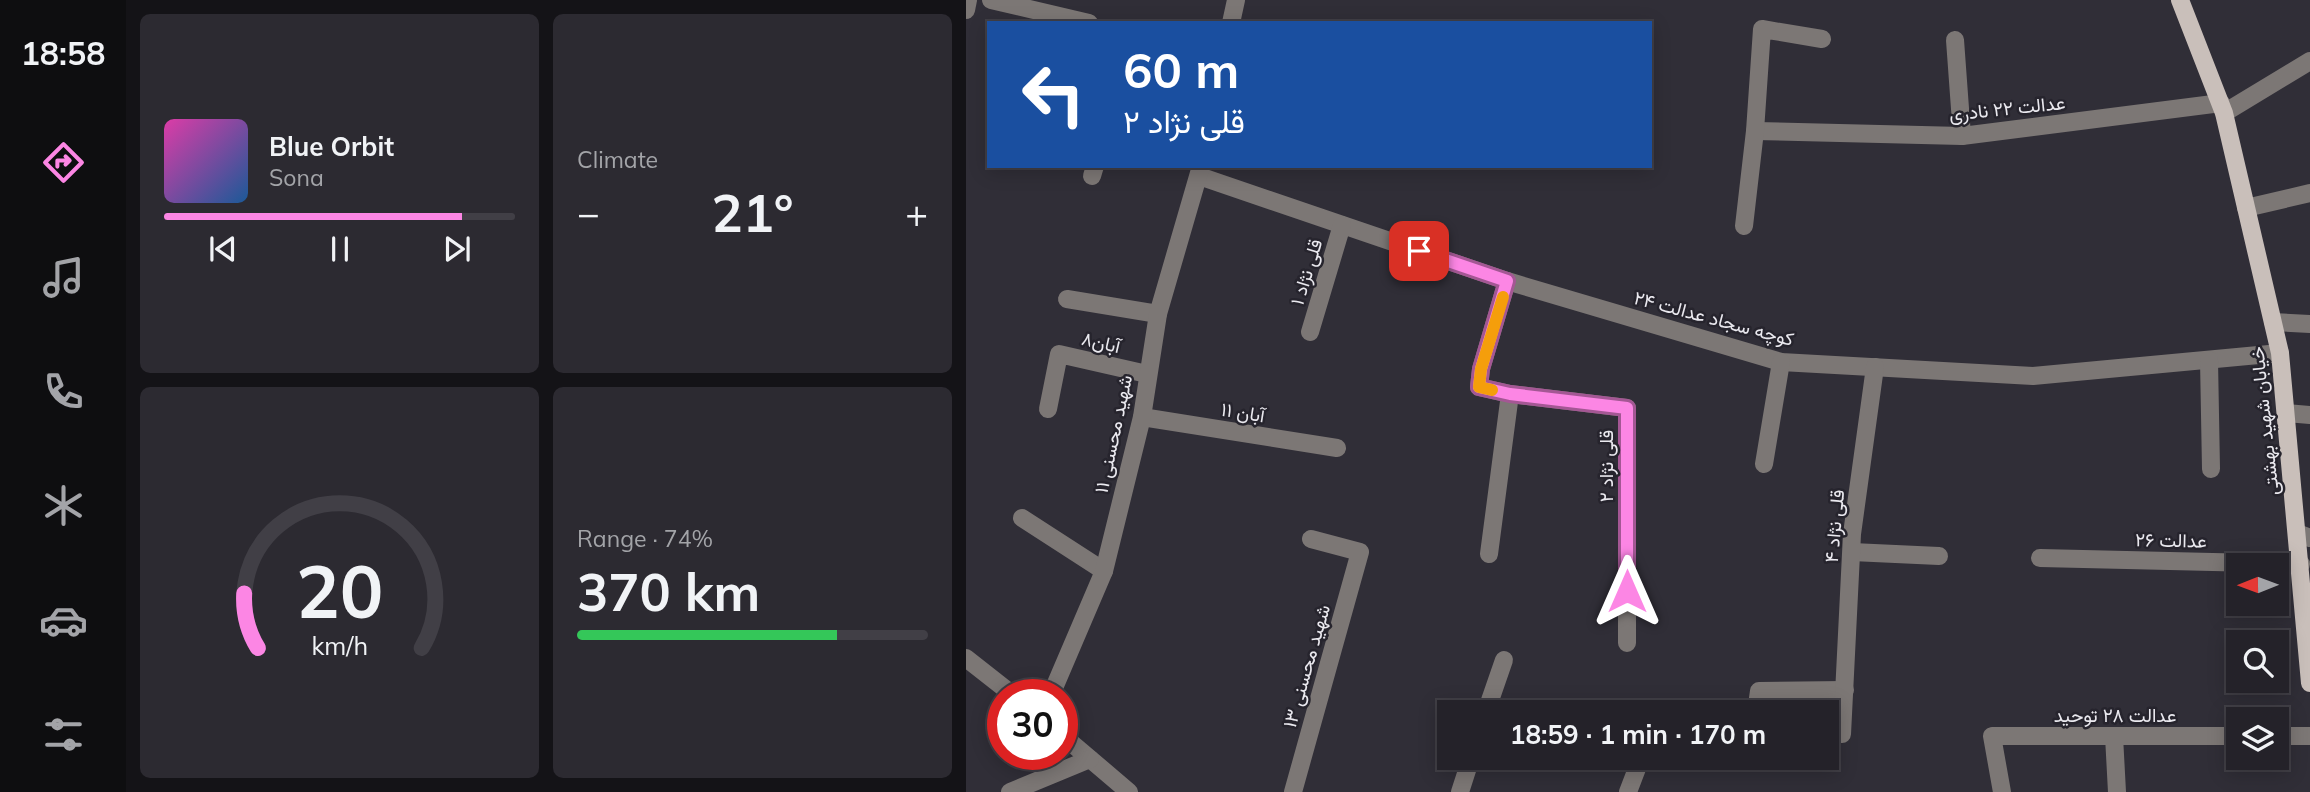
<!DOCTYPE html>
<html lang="en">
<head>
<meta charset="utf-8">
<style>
	body { margin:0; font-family:Mulish,Vazirmatn,sans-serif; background:#2c2a31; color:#f1f3f6; height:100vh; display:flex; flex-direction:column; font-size:26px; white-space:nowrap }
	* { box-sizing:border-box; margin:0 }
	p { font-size:23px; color:#a3a4a8 }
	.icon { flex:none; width:38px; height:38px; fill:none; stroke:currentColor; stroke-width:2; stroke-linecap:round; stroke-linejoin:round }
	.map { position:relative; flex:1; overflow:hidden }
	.details { display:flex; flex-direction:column; gap:14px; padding:14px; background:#141317; width:840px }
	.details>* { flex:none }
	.banner { position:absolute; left:21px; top:21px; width:665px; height:147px; border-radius:0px; box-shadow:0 4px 18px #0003,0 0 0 2px #413f46; background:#1a4fa0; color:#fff; overflow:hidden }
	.needle { width:46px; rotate:269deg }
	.fabs { position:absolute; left:1260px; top:553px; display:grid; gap:14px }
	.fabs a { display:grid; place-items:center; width:63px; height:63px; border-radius:0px; background:#242229; box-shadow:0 4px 18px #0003,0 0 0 2px #413f46; font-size:35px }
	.speed { position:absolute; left:21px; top:679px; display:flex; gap:14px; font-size:35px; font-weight:700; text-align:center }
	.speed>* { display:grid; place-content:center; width:91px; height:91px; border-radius:50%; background:#242229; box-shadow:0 4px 18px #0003,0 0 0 2px #413f46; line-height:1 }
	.speed .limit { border:10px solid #d22; background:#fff; color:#111 }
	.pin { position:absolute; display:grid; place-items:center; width:60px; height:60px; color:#fff; margin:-30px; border-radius:14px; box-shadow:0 4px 10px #0006 }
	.me { position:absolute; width:77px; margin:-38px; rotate:0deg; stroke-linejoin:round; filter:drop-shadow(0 0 5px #0008) }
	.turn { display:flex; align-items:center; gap:24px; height:147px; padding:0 21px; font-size:32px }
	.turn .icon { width:91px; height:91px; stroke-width:2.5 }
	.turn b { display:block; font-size:49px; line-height:60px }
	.big { font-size:52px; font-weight:700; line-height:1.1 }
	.details .widget { flex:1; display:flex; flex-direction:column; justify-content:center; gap:10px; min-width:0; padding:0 24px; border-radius:10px; background:#2c2a31 }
	.details .dial { align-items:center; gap:0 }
	.dial svg { height:182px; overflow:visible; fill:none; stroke:#413f46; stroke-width:7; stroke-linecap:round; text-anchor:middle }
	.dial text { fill:#f1f3f6; stroke:none }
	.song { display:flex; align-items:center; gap:21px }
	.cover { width:84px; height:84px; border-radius:10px; background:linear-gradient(135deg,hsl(320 70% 55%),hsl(210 70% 35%)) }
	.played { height:7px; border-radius:4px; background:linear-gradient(90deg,#fc86e4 85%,#413f46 85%) }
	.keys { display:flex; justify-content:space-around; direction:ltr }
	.heat { display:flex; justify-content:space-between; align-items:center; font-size:38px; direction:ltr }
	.charge { height:10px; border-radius:5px; background:linear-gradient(90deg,#34c759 74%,#413f46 0) }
	.details .tiles { flex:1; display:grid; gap:14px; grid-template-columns:repeat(2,1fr) }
	.trip { position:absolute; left:471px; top:700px; width:402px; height:70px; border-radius:0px; background:#242229; box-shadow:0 4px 18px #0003,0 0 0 2px #413f46; font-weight:700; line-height:70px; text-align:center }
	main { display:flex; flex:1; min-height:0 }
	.menu { display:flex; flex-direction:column; width:126px; justify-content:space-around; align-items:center; background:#0e0e10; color:#a3a4a8 }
	.menu .icon { width:49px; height:49px }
	.menu .active { color:#fc86e4 }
	.menu b { font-size:32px; color:#f1f3f6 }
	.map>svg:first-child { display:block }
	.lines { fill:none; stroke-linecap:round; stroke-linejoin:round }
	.minor { stroke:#7c7775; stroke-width:18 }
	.major { stroke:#c9bfba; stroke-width:18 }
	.route-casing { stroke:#a45794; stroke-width:18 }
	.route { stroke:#fc86e4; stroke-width:12 }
	.slow { stroke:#f59e0b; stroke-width:12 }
	.labels { text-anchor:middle; stroke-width:5; stroke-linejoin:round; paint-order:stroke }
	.street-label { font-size:19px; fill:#eae9ef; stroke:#26242d }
</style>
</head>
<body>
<main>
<nav class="menu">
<b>18:58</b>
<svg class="icon active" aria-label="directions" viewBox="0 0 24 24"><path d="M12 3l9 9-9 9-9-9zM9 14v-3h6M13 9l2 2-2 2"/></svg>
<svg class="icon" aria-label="music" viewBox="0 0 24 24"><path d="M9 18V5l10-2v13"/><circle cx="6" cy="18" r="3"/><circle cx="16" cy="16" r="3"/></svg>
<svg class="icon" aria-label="phone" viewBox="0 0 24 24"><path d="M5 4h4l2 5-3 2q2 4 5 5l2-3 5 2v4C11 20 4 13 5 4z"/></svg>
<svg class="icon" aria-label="climate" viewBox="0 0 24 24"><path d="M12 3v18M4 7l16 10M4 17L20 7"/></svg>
<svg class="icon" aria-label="car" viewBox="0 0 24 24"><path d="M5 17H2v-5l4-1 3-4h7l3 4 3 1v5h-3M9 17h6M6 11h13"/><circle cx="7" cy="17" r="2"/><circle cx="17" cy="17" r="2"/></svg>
<svg class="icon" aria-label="filters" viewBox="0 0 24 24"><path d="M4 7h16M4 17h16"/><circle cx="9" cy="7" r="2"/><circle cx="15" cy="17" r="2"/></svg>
</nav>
<section class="details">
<div class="tiles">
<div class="widget">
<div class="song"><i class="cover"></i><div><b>Blue Orbit</b><p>Sona</p></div></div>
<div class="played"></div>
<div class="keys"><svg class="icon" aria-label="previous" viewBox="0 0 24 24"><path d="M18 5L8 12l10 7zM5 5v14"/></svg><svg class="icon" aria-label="pause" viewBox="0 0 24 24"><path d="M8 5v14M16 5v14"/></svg><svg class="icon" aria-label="next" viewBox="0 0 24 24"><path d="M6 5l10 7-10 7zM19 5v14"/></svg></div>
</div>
<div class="widget"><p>Climate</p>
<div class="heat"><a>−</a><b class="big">21°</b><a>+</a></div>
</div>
<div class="widget dial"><svg viewBox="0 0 100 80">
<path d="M14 69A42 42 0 1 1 86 69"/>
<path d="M14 69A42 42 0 0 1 8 45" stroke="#fc86e4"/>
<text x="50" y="56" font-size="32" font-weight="700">20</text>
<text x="50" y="72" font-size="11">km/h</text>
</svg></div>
<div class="widget"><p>Range · 74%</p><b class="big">370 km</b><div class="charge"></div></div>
</div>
</section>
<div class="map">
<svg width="1344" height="792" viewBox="0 0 1344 792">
	<rect width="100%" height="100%" fill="#302e37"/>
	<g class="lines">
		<!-- minor -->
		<g class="minor">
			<path d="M 25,0 L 123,23"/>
			<path d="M 0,10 L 2,0"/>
			<path d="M 265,23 L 270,0"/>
			<path d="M 989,40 L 996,136"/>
			<path d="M 1258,113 L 1344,61"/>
			<path d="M 789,131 L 996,136 L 1255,103"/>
			<path d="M 126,176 L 129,166"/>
			<path d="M 233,176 L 541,281 L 815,362 L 1067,376 L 1314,353"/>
			<path d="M 1280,208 L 1344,193"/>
			<path d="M 778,226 L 789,131 L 796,29 L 856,39"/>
			<path d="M 541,281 L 515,369 L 513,387 L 544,394 L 661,408 L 661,643"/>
			<path d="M 101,299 L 192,314"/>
			<path d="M 1307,322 L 1344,324"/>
			<path d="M 344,332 L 376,225"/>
			<path d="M 1243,360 L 1245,469"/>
			<path d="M 82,409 L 93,354 L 181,374"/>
			<path d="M 1320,413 L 1344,415"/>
			<path d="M 176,417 L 371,448"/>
			<path d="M 798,464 L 815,362"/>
			<path d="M 56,518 L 138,571"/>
			<path d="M 1331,533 L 1344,538"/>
			<path d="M 886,552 L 973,556"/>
			<path d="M 523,554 L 544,394"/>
			<path d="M 1074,558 L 1335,564"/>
			<path d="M 0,658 L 47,695"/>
			<path d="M 85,695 L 138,571 L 176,417 L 192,314 L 235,166"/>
			<path d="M 520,712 L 538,660"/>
			<path d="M 790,712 L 793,691 L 879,690"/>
			<path d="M 876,734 L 886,534 L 909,367"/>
			<path d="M 96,735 L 163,792"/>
			<path d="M 1148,736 L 1151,792"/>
			<path d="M 1311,736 L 1344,736"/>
			<path d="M 44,792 L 124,759"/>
			<path d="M 327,792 L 394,552 L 345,539"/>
			<path d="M 494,792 L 505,758"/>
			<path d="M 662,792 L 675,758"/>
			<path d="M 1036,792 L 1026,736 L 1272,736"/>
		</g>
		<!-- major -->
		<path class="major" d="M 1214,0 L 1258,113 L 1314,353 L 1344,683"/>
	</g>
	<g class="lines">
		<!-- route casing -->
		<g class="route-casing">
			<path id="route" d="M 453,251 L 541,281 L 515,369 L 513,387 L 544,394 L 661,408 L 661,591"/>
		</g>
		<!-- route -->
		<use href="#route" class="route"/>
		<!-- slow -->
		<path class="slow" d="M 526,390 L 513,387 L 515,369 L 537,297"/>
	</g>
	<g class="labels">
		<!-- street labels -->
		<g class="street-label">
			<text transform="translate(1041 108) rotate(-6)" y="7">عدالت ۲۲ نادری</text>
			<text transform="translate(340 272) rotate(-73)" y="7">قلی نژاد ۱</text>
			<text transform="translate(748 318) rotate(15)" y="7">کوچه سجاد عدالت ۲۴</text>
			<text transform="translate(135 342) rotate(13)" y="7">آبان۸</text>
			<text transform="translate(277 412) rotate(9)" y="7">آبان ۱۱</text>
			<text transform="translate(1298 421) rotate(-96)" y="7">خیابان شهید بهشتی</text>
			<text transform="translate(147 434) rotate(-78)" y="7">شهید محسنی ۱۱</text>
			<text transform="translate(640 466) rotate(-90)" y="7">قلی نژاد ۲</text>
			<text transform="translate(868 526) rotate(-85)" y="7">قلی نژاد ۴</text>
			<text transform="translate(1205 540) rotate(1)" y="7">عدالت ۲۶</text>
			<text transform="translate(340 666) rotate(-74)" y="7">شهید محسنی ۱۳</text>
			<text x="1149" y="722">عدالت ۲۸ توحید</text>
		</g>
	</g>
</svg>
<div class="fabs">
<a><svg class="needle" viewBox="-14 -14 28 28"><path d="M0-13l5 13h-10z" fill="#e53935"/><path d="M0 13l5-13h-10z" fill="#a3a4a8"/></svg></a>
<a><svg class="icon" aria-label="search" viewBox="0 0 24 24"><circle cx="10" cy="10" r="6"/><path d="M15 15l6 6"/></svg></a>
<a><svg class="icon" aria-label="layers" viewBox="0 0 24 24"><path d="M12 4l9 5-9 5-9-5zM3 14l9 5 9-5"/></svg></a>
</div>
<div class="speed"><div class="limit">30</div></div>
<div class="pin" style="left:453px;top:251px;background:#d93025"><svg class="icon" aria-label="arrive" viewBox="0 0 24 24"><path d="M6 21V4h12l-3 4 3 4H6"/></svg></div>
<svg class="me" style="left:661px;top:591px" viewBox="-20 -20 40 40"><path d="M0-17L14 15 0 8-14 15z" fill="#fc86e4" stroke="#fff" stroke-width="4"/></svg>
<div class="trip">18:59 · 1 min · 170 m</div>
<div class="banner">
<div class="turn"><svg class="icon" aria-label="left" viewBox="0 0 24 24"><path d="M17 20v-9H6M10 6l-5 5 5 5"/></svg><div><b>60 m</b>قلی نژاد ۲</div></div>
</div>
</div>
</main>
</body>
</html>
